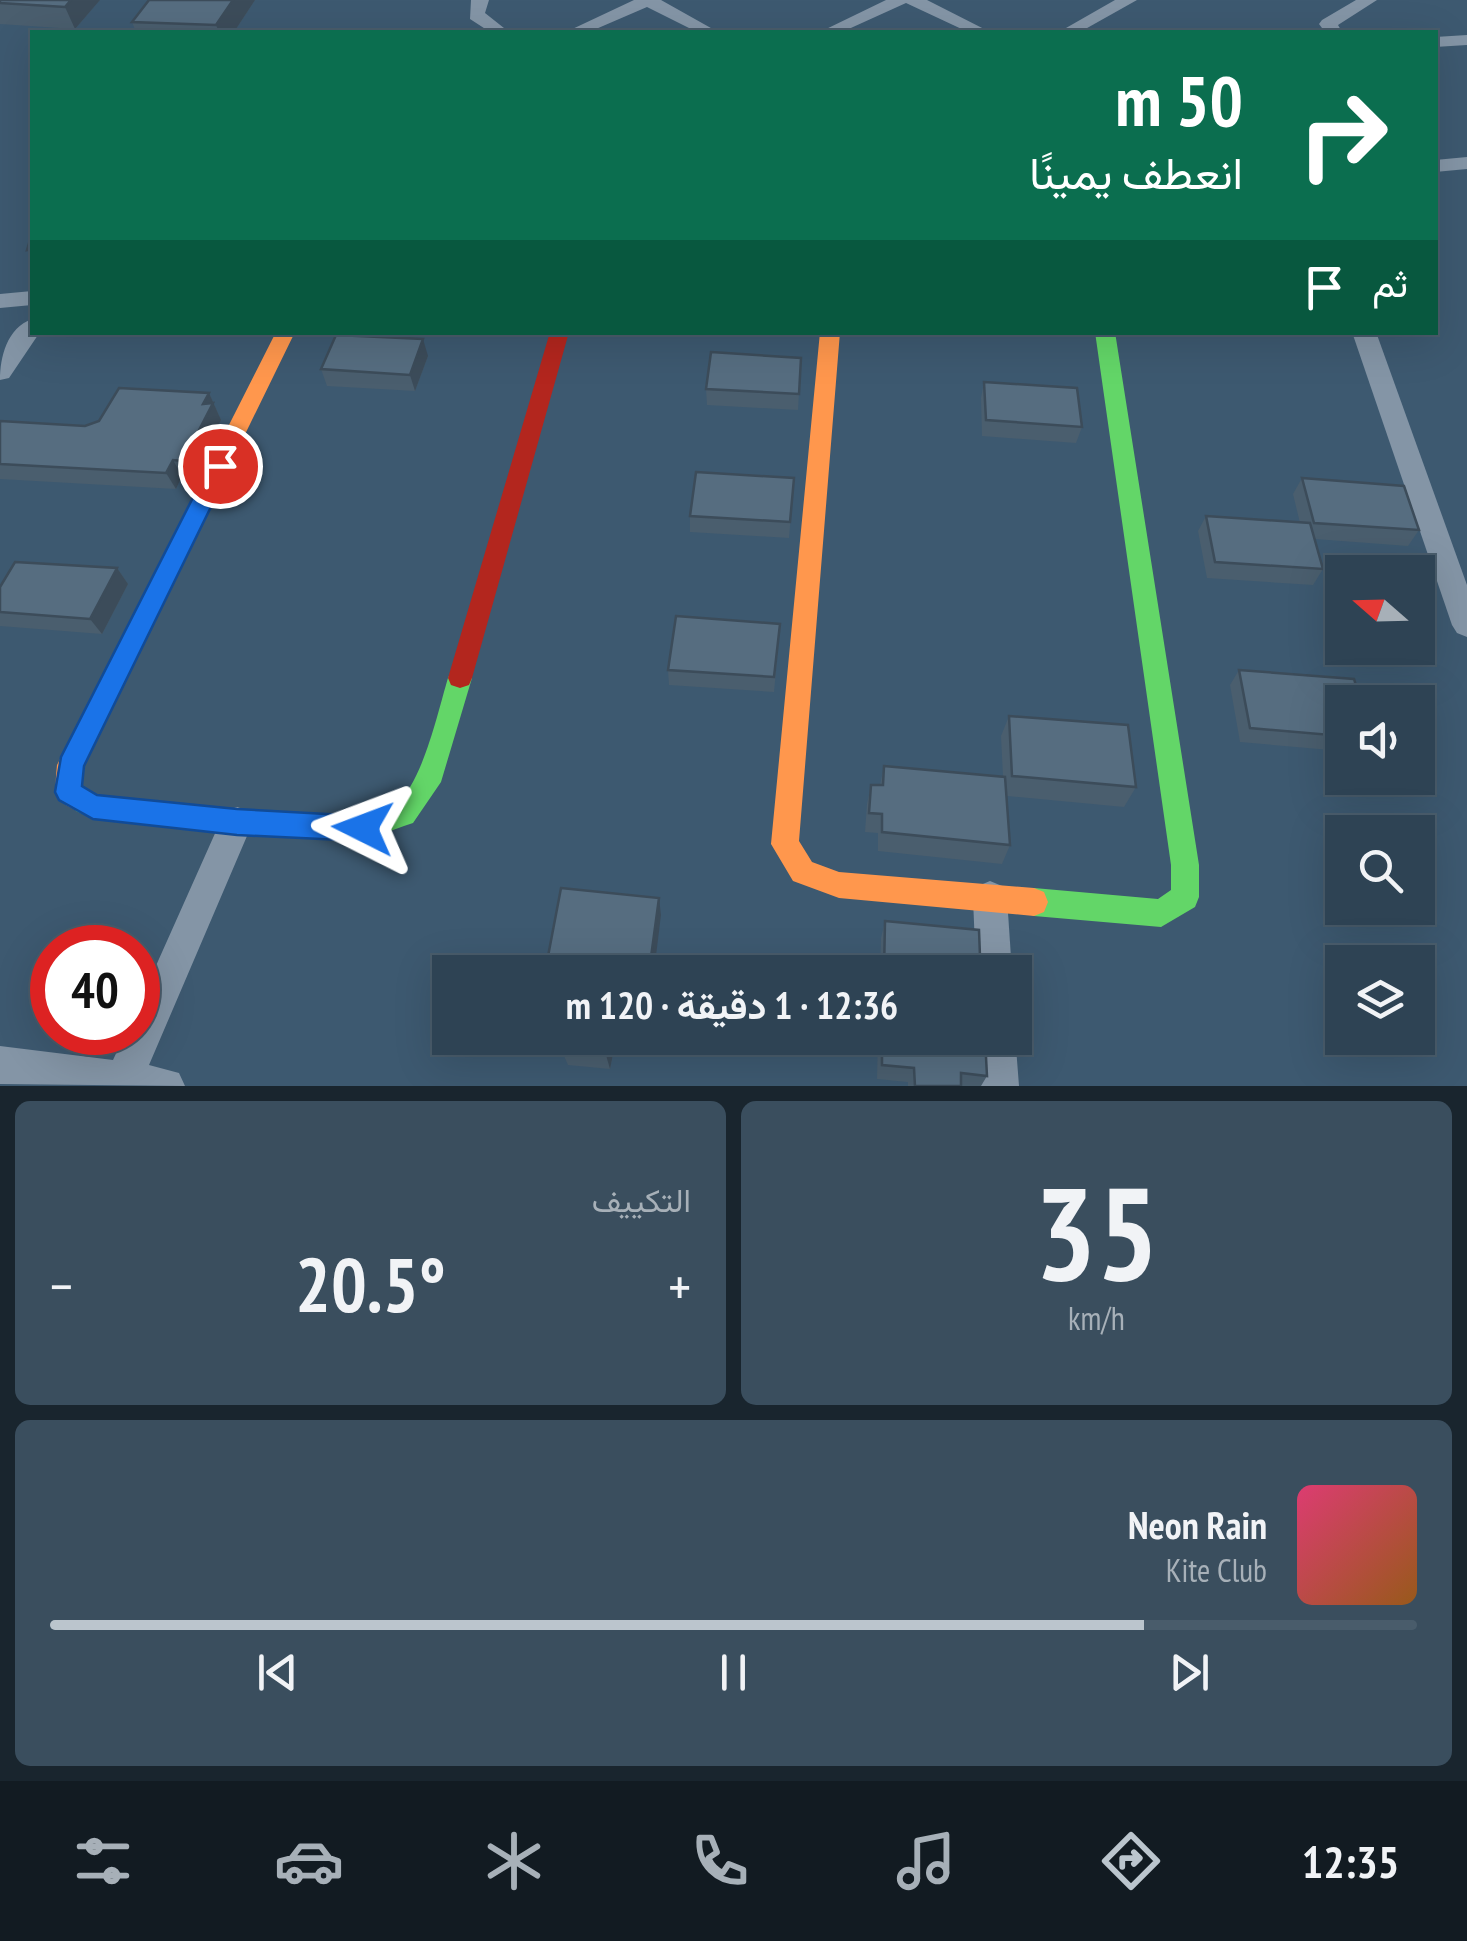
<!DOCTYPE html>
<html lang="ar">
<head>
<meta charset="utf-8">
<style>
	body { margin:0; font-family:"PT Sans Narrow",Vazirmatn,sans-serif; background:#3a4e5e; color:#f1f3f6; direction:rtl; height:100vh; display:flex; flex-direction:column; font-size:38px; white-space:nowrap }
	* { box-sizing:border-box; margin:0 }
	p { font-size:32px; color:#a7b0b8 }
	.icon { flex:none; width:55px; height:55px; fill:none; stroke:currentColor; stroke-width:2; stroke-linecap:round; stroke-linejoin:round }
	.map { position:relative; height:1086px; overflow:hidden; direction:ltr }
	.panel { display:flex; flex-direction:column; gap:15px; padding:15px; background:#19252e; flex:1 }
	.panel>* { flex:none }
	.hud { position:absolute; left:30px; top:30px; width:1408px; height:305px; border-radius:0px; box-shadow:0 10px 40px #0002,0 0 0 2px #495c6b; direction:rtl; background:#0b6e4f; color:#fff; overflow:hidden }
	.needle { width:65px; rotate:290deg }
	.fabs { position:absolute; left:1325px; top:555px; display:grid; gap:20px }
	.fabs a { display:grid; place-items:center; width:110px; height:110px; border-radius:0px; background:#2e4354; box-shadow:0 10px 40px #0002,0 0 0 2px #495c6b; font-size:50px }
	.speed { position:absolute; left:30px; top:925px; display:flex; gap:20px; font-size:50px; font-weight:700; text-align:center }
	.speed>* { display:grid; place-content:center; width:130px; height:130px; border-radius:50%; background:#2e4354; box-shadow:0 10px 40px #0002,0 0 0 2px #495c6b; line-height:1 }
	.speed .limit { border:15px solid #d22; background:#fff; color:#111 }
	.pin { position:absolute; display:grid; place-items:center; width:85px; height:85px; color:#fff; margin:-42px; border:5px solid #fff; border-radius:50%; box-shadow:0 2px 10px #0007 }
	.me { position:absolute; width:110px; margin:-55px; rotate:273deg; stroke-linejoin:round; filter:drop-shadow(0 0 8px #0008) }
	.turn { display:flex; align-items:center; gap:35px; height:210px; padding:0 30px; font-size:45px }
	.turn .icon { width:130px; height:130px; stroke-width:2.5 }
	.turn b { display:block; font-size:70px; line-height:85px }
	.then { display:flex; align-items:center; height:95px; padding:0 30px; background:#0003; gap:20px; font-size:38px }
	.big { font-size:75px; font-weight:700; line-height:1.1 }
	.panel .tile { flex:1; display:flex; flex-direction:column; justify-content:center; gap:15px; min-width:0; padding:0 35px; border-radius:15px; background:#3a4e5e }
	.panel .dial { align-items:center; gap:0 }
	.dial b { font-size:130px; line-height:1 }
	.song { display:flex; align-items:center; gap:30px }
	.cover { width:120px; height:120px; border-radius:15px; background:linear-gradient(135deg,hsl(340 70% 55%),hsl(30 70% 35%)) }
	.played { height:10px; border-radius:5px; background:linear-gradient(90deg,#bbc5cd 80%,#495c6b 80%) }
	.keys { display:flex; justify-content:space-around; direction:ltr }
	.heat { display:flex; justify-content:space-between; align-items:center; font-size:55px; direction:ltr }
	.panel .tiles { flex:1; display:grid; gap:15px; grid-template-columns:1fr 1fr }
	.tile:last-child { grid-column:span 2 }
	.trip { position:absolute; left:432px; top:955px; width:600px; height:100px; border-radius:0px; background:#2e4354; box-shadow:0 10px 40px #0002,0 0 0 2px #495c6b; font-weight:700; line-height:100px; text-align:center; direction:rtl }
	.menu { display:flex; height:160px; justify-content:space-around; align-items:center; background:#121b22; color:#a7b0b8 }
	.menu .icon { width:70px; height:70px }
	.menu .active { color:#bbc5cd }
	.menu b { font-size:45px; color:#f1f3f6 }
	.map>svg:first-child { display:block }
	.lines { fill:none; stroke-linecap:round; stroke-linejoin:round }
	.street { fill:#8495a6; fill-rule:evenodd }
	.fast { fill:#63d668; fill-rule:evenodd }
	.slow { fill:#ff974d; fill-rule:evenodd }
	.jam { fill:#b3261e; fill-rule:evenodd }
	.wall { fill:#4a5e6e }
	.shaded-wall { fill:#3c4c5a }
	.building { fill:#566d80; stroke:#3c4c5a; stroke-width:2.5 }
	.route { fill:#1a73e8; stroke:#114b97; stroke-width:2.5 }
</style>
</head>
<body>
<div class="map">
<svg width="1467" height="1086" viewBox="0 0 1467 1086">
	<rect width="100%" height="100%" fill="#3d5970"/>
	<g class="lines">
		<!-- street -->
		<g class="street">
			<path d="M 471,0 L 489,0 L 485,13 L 509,32 L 490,32 L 470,19 Z"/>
			<path d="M 634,0 L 661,0 L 718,32 L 697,32 L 647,7 L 589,32 L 566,32 Z"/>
			<path d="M 886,0 L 927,0 L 990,32 L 968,32 L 906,3 L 842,32 L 820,32 Z"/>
			<path d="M 1115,0 L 1137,0 L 1080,32 L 1059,32 Z"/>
			<path d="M 1356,0 L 1377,0 L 1338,25 L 1342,32 L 1325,32 L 1319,24 L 1322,20 Z"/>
			<path d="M 1467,35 L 1467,45 L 1435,47 L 1435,37 Z"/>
			<path d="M 1467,157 L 1467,169 L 1435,172 L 1435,160 Z"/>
			<path d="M 32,291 L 32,305 L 0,308 L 0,294 Z"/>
			<path d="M 32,319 L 32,332 L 40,332 L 9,378 L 0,380 C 0,357 7,328 32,319 Z"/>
			<path d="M 1352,332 L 1376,332 L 1467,585 L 1467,637 L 1457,633 L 1452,625 Z"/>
			<path d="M 237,807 L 249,811 L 253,822 L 149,1065 L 179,1073 L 185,1086 L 0,1084 L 0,1046 L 113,1060 L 126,1032 L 138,1032 L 138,1006 L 225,811 Z"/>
			<path d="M 990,881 L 1002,886 L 1007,898 L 1012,972 L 976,972 L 973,898 L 978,886 Z"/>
			<path d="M 1015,1034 L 1019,1086 L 981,1086 L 980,1038 L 1015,1038 Z"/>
		</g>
		<!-- fast -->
		<g class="fast">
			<path d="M 1095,332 L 1115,332 L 1199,865 L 1199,897 L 1195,907 L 1161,927 L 1034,916 L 1024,912 L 1020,902 L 1024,892 L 1034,888 L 1158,899 L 1171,890 L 1171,865 Z"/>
			<path d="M 460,668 L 469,671 L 472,678 L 441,782 L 413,823 L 404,826 L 363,841 L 237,835 L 93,819 L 76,811 L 72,802 L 76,793 L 85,790 L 97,795 C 149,800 360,831 395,805 C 423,783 438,711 448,678 L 451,671 Z"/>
		</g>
		<!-- slow -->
		<g class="slow">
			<path d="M 276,332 L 295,332 L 83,766 L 82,786 L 94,793 L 98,802 L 94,811 L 85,814 C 54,802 54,796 57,765 Z"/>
			<path d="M 820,332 L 840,332 L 799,841 L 812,862 L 839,872 L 1034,888 L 1044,892 L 1048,902 L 1044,912 L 1034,916 L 839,898 L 793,881 L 771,844 Z"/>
		</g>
		<!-- jam -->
		<path class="jam" d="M 550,332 L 569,332 L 472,678 L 469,685 L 460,688 L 451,685 L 448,678 Z"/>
	</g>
	<!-- wall -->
	<g class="wall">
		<path d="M 0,0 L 100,0 L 75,29 L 0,24 Z"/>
		<path d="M 149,0 L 255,0 L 234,32 L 136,32 L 132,22 Z"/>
		<path d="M 428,356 L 415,391 L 327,386 L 321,369 Z"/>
		<path d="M 801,358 L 798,410 L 707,405 L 706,389 Z"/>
		<path d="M 984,382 L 1082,427 L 1076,443 L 982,436 L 981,398 Z"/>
		<path d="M 209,393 L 221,420 L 191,477 L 182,476 L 176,489 L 0,479 L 0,421 L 85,426 Z"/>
		<path d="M 794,478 L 789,538 L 690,532 L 690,516 Z"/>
		<path d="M 1302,478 L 1419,530 L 1408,546 L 1315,539 L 1323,569 L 1313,585 L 1207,578 L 1198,531 L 1206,516 L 1300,523 L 1293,494 Z"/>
		<path d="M 117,568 L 128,584 L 102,634 L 0,626 L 0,587 Z"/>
		<path d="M 779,639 L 774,692 L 669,685 L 668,670 Z"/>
		<path d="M 1239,670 L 1342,702 L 1342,751 L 1240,742 L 1230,685 Z"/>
		<path d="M 1009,716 L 1136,787 L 1124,807 L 1007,796 L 1010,845 L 1002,864 L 878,851 L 878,833 L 865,832 L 867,804 L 871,785 L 880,785 L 884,766 L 1003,777 L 1001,736 Z"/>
		<path d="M 885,921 L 980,956 L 988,972 L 880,972 L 881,938 Z"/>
		<path d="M 539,1038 L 645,1038 L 643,1051 L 614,1049 L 610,1069 L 568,1065 L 562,1051 L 563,1044 L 540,1042 Z"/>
		<path d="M 878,1038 L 985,1038 L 987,1076 L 981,1086 L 908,1086 L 908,1082 L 877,1079 Z"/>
	</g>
	<!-- shaded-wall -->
	<g class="shaded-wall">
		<path d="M 71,0 L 100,0 L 75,29 L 65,7 Z"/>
		<path d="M 233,0 L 255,0 L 234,32 L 219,32 L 216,25 Z"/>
		<path d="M 423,339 L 428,356 L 415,391 L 410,375 Z"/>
		<path d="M 209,393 L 221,420 L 191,477 L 183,461 L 203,404 Z"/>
		<path d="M 173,460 L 182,476 L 176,489 L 166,473 Z"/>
		<path d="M 117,568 L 128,584 L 102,634 L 90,619 Z"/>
		<path d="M 659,898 L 661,915 L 654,972 L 649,972 Z"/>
		<path d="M 609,1038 L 611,1038 L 614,1049 L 610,1069 L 606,1055 Z"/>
	</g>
	<!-- building -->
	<g class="building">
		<path d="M 0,0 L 71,0 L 65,7 L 0,3 Z"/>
		<path d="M 149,0 L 233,0 L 216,25 L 132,22 Z"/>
		<path d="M 32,233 L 32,249 L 27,250 Z"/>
		<path d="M 336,335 L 423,339 L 410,375 L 321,369 Z"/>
		<path d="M 711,352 L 801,358 L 799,394 L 706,389 Z"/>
		<path d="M 984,382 L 1077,388 L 1082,427 L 986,420 Z"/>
		<path d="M 119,388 L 209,393 L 203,404 L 213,403 L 183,461 L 173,460 L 166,473 L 0,464 L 0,421 L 85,426 L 99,421 Z"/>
		<path d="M 696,472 L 794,478 L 790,522 L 690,516 Z"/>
		<path d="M 1302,478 L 1404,486 L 1419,530 L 1314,523 Z"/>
		<path d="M 1206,516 L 1310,523 L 1323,569 L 1215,562 Z"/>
		<path d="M 15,562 L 117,568 L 90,619 L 0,612 L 0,587 Z"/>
		<path d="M 676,616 L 780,624 L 774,677 L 668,670 Z"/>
		<path d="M 1239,670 L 1354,679 L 1361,702 L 1342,702 L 1342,736 L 1250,728 Z"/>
		<path d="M 1009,716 L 1128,725 L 1136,787 L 1012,776 Z"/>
		<path d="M 884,766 L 1005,777 L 1010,845 L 882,832 L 882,814 L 869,813 L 871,785 L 883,785 Z"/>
		<path d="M 561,888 L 659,898 L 649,972 L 545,972 Z"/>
		<path d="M 885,921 L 979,930 L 980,956 L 988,960 L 988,972 L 884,972 Z"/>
		<path d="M 564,1038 L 609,1038 L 606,1055 L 562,1051 Z"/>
		<path d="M 882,1038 L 985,1038 L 987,1076 L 961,1073 L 961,1086 L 915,1086 L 914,1068 L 882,1065 Z"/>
	</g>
	<!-- route -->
	<path class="route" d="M 220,458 L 231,466 L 84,766 L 82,786 L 97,795 L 237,809 L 363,816 L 373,819 L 377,828 L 373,837 L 363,841 L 237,835 L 93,819 L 59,800 L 55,792 L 61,757 L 209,466 Z"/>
</svg>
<div class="fabs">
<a><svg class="needle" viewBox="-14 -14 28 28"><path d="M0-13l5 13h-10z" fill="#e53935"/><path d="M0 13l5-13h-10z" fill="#a7b0b8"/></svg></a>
<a><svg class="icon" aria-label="sound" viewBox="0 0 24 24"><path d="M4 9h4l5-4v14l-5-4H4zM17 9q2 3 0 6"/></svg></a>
<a><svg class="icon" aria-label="search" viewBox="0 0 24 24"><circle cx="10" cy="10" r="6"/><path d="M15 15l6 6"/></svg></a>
<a><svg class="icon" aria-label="layers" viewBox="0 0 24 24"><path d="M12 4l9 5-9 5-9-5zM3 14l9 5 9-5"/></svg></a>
</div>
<div class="speed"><div class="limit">40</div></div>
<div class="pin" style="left:220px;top:466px;background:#d93025"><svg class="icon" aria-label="arrive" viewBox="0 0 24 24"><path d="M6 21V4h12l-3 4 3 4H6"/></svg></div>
<svg class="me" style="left:363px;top:828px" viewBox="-20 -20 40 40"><path d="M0-17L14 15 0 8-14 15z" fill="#1a73e8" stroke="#fff" stroke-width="4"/></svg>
<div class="trip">12:36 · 1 دقيقة · 120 m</div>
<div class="hud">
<div class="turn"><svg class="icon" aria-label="right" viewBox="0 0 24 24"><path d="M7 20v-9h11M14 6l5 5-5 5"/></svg><div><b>50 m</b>انعطف يمينًا</div></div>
<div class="then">ثم<svg class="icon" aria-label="arrive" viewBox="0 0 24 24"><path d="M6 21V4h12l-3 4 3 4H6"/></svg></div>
</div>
</div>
<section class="panel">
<div class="tiles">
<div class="tile dial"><b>35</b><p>km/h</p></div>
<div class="tile"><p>التكييف</p>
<div class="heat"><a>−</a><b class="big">20.5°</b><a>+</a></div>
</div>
<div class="tile">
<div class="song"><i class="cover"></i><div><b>Neon Rain</b><p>Kite Club</p></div></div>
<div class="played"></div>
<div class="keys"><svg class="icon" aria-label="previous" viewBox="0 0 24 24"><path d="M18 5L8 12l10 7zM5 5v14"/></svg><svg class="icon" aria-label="pause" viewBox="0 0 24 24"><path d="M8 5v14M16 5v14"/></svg><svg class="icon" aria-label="next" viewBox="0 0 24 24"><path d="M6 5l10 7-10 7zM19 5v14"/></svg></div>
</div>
</div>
</section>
<nav class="menu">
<b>12:35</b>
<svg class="icon active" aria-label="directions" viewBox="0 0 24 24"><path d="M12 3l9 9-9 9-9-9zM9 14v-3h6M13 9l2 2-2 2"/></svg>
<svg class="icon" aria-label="music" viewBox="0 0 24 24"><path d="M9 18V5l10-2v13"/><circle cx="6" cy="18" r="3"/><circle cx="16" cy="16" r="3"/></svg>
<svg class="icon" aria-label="phone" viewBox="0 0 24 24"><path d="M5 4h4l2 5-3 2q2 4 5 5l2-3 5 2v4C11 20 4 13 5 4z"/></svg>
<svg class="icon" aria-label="climate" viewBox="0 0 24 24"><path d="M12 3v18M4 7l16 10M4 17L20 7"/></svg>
<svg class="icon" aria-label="car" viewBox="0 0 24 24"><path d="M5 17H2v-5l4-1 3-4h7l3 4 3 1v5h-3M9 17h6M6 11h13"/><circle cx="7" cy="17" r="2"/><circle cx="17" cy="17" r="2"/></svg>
<svg class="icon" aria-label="filters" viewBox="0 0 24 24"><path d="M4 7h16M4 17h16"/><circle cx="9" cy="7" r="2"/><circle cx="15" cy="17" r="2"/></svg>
</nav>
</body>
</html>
